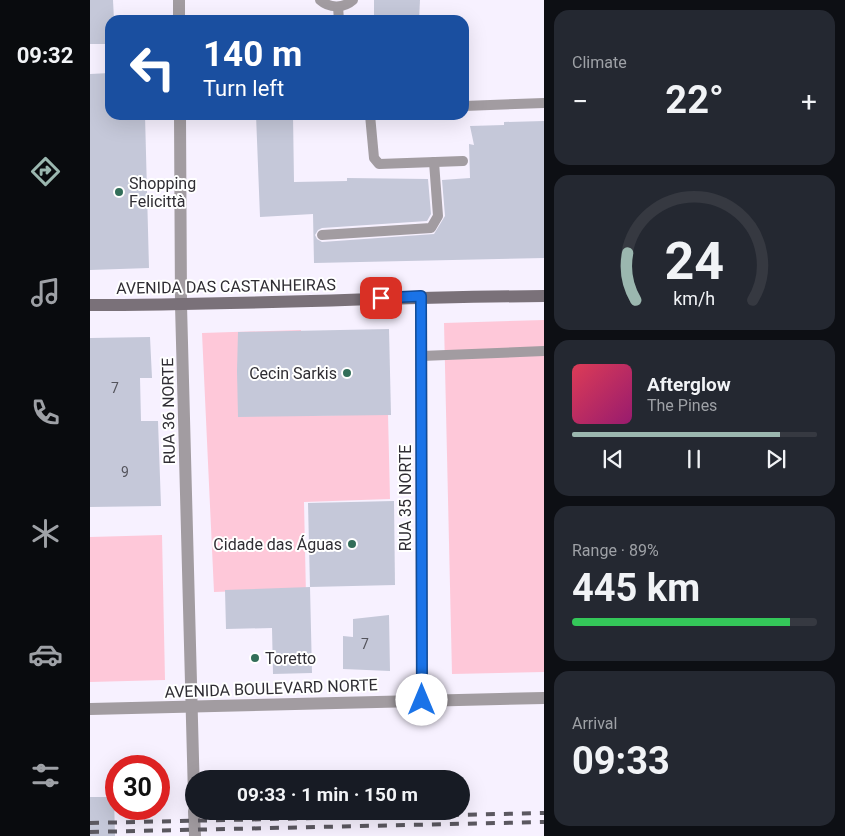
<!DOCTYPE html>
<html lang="en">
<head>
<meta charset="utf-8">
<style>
	body { margin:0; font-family:Roboto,sans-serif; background:#242831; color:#f1f3f6; height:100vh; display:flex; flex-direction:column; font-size:19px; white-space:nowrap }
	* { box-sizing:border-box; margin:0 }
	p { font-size:16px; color:#9ea1a6 }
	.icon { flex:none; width:28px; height:28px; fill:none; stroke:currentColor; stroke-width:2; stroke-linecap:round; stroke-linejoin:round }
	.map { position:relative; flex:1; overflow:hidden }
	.side { display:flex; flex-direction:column; gap:10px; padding:10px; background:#0d0f14; width:301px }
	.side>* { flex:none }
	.guide { position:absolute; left:15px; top:15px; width:364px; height:105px; border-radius:15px; box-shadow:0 5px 20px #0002; background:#1a4fa0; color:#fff; overflow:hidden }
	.speed { position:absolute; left:15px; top:755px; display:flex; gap:10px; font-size:25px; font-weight:700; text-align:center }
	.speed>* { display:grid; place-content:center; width:65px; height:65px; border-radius:50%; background:#171b24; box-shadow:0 5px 20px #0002; line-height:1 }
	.speed .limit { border:8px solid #d22; background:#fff; color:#111 }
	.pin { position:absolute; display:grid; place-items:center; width:42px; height:42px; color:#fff; margin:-21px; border-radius:10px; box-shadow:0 2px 8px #0006 }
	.me { position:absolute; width:55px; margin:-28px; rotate:0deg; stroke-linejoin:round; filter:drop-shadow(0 0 4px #0008) }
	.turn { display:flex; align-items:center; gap:18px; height:105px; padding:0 15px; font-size:22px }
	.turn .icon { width:65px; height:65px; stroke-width:2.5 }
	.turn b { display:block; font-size:35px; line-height:42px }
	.big { font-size:38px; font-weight:700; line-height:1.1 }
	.side .tile { flex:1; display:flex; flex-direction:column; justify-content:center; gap:8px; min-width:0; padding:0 18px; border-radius:15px; background:#242831 }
	.side .dial { align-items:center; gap:0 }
	.dial svg { height:130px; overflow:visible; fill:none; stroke:#363941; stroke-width:7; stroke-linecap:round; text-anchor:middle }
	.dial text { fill:#f1f3f6; stroke:none }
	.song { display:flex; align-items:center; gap:15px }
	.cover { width:60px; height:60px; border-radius:8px; background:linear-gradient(135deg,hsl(350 70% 55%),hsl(320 70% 35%)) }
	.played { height:5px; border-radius:2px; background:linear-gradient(90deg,#9bb7af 85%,#363941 85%) }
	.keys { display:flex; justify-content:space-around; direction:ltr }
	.heat { display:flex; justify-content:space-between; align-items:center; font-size:28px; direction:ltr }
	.charge { height:8px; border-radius:4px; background:linear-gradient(90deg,#34c759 89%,#363941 0) }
	.trip { position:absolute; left:95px; top:770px; width:285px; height:50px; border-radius:25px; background:#171b24; box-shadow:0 5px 20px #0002; font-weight:700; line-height:50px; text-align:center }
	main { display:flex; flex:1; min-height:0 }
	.dock { display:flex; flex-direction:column; width:90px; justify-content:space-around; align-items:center; background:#090b0e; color:#9ea1a6 }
	.dock .icon { width:35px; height:35px }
	.dock .active { color:#9bb7af }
	.dock b { font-size:22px; color:#f1f3f6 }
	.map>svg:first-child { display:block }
	.green { fill:#fec8d9 }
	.building { fill:#c5c8d9 }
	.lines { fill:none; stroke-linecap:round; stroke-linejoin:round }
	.service { stroke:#a29ca1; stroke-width:10 }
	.minor { stroke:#a29ca1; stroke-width:12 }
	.tertiary { stroke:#a29ca1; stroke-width:12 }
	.secondary { stroke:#7a7179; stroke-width:12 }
	.rail { stroke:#5b5860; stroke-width:4; stroke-dasharray:9 9; stroke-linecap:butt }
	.route-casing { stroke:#114b97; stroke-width:12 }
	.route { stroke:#1a73e8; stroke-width:9 }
	.poi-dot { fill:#326e59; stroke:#fff; stroke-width:2 }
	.labels { text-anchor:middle; stroke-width:4; stroke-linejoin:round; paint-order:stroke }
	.number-label { font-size:14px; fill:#54545c }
	.poi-label { font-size:16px; fill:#2f2d33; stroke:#fff; text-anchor:start }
	.street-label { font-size:16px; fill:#2f2d33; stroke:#fff }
</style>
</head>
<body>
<main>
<nav class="dock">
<b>09:32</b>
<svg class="icon active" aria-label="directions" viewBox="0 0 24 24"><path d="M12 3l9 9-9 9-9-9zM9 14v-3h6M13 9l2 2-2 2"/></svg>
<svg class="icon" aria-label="music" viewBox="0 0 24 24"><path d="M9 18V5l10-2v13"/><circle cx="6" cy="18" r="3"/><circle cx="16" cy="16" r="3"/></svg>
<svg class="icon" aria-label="phone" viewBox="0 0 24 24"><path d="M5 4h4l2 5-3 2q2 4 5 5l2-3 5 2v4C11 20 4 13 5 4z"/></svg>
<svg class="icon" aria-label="climate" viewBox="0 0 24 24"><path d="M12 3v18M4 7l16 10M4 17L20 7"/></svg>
<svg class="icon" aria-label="car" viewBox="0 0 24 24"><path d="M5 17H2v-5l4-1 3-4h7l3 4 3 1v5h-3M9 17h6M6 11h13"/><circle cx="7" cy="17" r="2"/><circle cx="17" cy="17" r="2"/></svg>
<svg class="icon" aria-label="filters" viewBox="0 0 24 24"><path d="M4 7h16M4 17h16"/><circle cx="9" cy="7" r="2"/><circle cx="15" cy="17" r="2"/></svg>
</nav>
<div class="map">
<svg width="454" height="836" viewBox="0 0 454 836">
	<rect width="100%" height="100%" fill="#f7f1ff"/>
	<!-- green -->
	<g class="green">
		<path d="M 454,320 L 454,672 L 362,674 L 354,323 Z"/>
		<path d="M 211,330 L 213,416 L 298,414 L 300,499 L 214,502 L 216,596 L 211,589 L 124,592 L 112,333 Z"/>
		<path d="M 72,535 L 75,680 L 0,682 L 0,537 Z"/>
	</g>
	<!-- building -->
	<g class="building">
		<path d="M 0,0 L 23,0 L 24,20 L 20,20 L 20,44 L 0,44 Z"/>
		<path d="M 284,0 L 330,0 L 329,20 L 284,20 Z"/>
		<path d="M 20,73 L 20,115 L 55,115 L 59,268 L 0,270 L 0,74 Z"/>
		<path d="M 166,115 L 203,115 L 204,182 L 257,181 L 257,178 L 338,179 L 341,214 L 337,221 L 232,228 L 228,230 L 225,235 L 227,239 L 232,242 L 344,234 L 355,216 L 352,180 L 380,178 L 379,144 L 384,145 L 380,126 L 414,125 L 414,122 L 454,121 L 454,258 L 224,263 L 223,214 L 170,217 Z"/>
		<path d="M 299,329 L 301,415 L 148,417 L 147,371 L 148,332 Z"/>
		<path d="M 60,337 L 62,378 L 50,378 L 51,421 L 68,421 L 71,506 L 0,507 L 0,338 Z"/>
		<path d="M 304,501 L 305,585 L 220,587 L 218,503 Z"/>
		<path d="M 220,587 L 222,673 L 183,674 L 182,628 L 136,629 L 135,590 Z"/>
		<path d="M 299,615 L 300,671 L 253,669 L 253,636 L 263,637 L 263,619 Z"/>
		<path d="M 0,797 L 24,797 L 25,836 L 0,836 Z"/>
	</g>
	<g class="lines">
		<!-- service -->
		<g class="service">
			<path d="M 230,0 C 239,8 253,9 263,0"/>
			<path d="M 248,7 L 249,20"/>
			<path d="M 374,106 L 454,103"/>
			<path d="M 280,115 L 284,158 L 289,164 L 373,161"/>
			<path d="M 232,235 L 341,228 L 348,216 L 344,162"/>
			<path d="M 331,356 L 454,351"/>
		</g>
		<!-- minor -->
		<path class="minor" d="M 331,296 L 332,700"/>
		<!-- tertiary -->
		<g class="tertiary">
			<path d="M 89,0 L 89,20"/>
			<path d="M 90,115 L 91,305 L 104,796"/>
			<path d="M 0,709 L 454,698"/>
			<path d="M 104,811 L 105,836"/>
		</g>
		<!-- secondary -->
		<path class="secondary" d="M 0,305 C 151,305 302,297 454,296"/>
		<!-- rail -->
		<g class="rail">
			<path d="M 0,823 L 454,813"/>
			<path d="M 0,832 L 454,822"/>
		</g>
	</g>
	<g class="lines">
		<!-- route casing -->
		<g class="route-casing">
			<path id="route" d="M 291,298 L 331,296 L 332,700"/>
		</g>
		<!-- route -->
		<use href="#route" class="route"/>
	</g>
	<!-- markers -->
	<g class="poi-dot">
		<circle cx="29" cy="192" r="5"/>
		<circle cx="257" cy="373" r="5"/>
		<circle cx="262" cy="544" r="5"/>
		<circle cx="165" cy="658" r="5"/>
	</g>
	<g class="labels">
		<!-- number labels -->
		<g class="number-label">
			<text x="25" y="393">7</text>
			<text x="35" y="477">9</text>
			<text x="275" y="649">7</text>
		</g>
		<!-- poi labels -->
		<g class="poi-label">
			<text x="39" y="189">Shopping<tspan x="39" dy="18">Felicittà</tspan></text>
			<text x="247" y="379" text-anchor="end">Cecin Sarkis</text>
			<text x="252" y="550" text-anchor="end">Cidade das Águas</text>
			<text x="175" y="664">Toretto</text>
		</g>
		<!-- street labels -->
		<g class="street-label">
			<text transform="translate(136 286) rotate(-1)" y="6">AVENIDA DAS CASTANHEIRAS</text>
			<text transform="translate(78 411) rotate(-91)" y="6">RUA 36 NORTE</text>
			<text transform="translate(315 498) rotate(-90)" y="6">RUA 35 NORTE</text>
			<text transform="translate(181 688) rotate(-2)" y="6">AVENIDA BOULEVARD NORTE</text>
		</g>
	</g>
</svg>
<div class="speed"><div class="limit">30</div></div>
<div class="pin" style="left:291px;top:298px;background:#d93025"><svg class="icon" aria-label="arrive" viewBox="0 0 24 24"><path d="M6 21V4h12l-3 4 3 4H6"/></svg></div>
<svg class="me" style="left:332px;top:700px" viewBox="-20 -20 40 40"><circle r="19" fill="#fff"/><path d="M0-13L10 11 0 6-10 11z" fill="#1a73e8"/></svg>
<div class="trip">09:33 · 1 min · 150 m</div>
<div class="guide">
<div class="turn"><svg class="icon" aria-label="left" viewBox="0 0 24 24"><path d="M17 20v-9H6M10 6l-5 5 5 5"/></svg><div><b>140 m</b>Turn left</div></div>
</div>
</div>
<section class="side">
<div class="tile"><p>Climate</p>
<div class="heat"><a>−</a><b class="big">22°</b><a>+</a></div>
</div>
<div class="tile dial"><svg viewBox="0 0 100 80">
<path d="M14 69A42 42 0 1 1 86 69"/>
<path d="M14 69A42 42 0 0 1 9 40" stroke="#9bb7af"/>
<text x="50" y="56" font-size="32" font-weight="700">24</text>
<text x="50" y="72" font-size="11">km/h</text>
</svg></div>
<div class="tile">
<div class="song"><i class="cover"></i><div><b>Afterglow</b><p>The Pines</p></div></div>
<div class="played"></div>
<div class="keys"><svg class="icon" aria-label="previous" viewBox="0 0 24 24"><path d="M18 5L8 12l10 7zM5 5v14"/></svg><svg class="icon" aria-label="pause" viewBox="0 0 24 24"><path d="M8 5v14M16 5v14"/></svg><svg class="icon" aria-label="next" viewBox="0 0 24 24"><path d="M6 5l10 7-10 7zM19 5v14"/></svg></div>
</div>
<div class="tile"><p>Range · 89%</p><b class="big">445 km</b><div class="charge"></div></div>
<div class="tile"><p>Arrival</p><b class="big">09:33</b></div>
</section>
</main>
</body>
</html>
